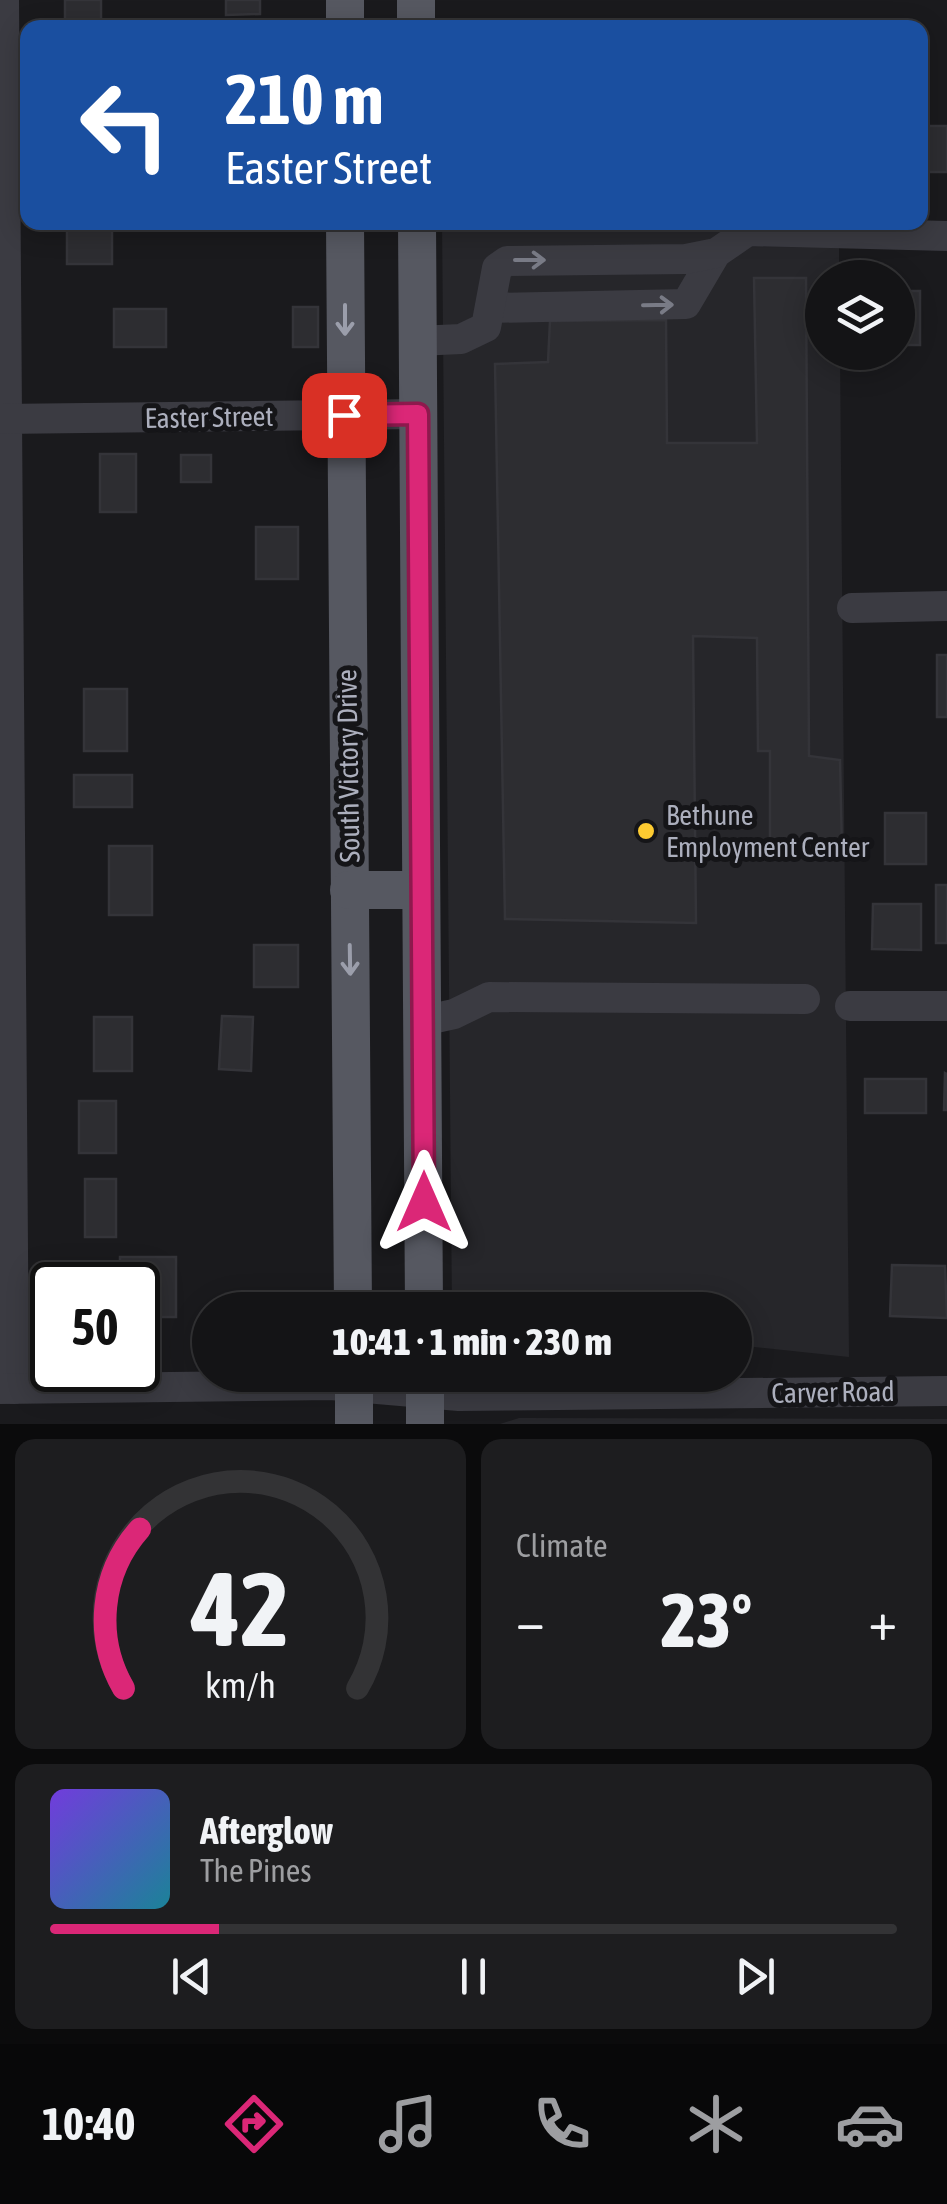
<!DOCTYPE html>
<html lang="en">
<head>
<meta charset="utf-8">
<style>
	body { margin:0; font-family:"Asap Condensed",sans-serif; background:#1d1d1f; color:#f1f3f6; height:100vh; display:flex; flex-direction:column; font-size:38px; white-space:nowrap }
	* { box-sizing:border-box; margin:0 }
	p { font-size:32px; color:#9d9ea1 }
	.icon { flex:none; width:55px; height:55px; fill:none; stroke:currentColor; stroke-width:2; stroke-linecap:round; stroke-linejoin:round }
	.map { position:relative; height:1424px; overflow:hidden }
	.drawer { display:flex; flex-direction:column; gap:15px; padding:15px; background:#0b0b0c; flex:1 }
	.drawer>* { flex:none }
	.banner { position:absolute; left:20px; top:20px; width:908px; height:210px; border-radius:20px; box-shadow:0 5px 25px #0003,0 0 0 2px #333335; background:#1a4fa0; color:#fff; overflow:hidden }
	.buttons { position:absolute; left:805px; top:260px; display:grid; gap:20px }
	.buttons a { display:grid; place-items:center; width:110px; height:110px; border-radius:50%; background:#141416; box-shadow:0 5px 25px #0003,0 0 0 2px #333335; font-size:50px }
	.speed { position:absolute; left:30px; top:1262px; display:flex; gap:20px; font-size:50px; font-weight:700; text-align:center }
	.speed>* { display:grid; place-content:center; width:130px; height:130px; border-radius:50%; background:#141416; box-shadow:0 5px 25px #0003,0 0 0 2px #333335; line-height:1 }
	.speed .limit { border:5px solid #111; border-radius:15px; background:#fff; color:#111 }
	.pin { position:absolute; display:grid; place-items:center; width:85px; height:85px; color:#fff; margin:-42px; border-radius:20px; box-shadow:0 5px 15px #0006 }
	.me { position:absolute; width:110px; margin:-55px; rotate:0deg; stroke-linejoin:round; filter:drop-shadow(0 0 8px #0008) }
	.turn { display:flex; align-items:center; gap:35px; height:210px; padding:0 40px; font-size:45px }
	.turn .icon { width:130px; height:130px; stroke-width:2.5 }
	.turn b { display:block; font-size:70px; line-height:85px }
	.big { font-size:75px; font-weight:800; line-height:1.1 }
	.drawer .card { flex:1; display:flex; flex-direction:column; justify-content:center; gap:15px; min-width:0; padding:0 35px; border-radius:20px; background:#1d1d1f }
	.drawer .dial { align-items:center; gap:0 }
	.dial svg { height:260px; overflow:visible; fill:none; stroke:#333335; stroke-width:7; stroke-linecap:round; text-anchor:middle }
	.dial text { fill:#f1f3f6; stroke:none }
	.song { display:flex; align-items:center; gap:30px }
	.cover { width:120px; height:120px; border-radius:15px; background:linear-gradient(135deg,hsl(260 70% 55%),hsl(190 70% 35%)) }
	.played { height:10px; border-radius:5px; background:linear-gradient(90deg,#db2777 20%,#333335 20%) }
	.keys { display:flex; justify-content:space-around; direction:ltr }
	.heat { display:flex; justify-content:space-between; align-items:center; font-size:55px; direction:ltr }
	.drawer .tiles { flex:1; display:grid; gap:15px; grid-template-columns:1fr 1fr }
	.card:last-child { grid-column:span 2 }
	.trip { position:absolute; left:192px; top:1292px; width:560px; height:100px; border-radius:50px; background:#141416; box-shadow:0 5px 25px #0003,0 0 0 2px #333335; font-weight:800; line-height:100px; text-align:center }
	.menu { display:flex; height:160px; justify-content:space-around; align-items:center; background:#080809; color:#9d9ea1 }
	.menu .icon { width:70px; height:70px }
	.menu .current { color:#db2777 }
	.menu b { font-size:45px; color:#f1f3f6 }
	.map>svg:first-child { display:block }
	.built { fill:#26262a }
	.building { fill:#2d2d31; stroke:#343439; stroke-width:2.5 }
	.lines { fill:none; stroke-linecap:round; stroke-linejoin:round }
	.minor { stroke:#3b3b42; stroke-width:30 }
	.major { stroke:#565861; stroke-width:38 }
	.oneway { stroke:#797b86 }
	.oneway2 { stroke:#9b9eab }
	.route-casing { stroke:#8e194d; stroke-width:25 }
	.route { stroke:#db2777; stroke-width:18 }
	.poi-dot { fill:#fdcb31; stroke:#151518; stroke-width:4 }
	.labels { text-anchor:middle; stroke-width:10; stroke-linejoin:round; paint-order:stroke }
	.street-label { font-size:28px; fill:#acafbd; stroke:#151518 }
	.poi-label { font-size:28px; fill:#acafbd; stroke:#151518; text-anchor:start }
</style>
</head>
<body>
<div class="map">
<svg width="947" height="1424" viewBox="0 0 947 1424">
	<rect width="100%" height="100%" fill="#1a1a1d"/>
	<!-- built -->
	<g class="built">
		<path d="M 442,223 L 839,223 L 839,277 L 822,278 L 822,352 L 840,353 L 849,1357 L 735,1345 L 735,1310 L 452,1310 Z"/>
		<path d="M 519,1418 L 947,1419 L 947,1424 L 500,1424 Z"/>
	</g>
	<!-- building -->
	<g class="building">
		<rect x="65" y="0" width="36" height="28"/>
		<path d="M 226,0 L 260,0 L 260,14 L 226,15 Z"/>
		<rect x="920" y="126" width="27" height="46"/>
		<rect x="67" y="230" width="45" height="34"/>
		<path d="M 754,278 L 806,278 L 809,756 L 840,760 L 842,850 L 770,850 L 770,751 L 758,751 L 757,638 L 693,636 L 696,923 L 505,919 L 495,364 L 548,362 L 550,321 L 666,320 L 667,443 L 757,443 Z"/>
		<rect x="898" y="291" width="22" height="54"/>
		<rect x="293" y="307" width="25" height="40"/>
		<rect x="114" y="309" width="52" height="38"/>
		<rect x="100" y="454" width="36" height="58"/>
		<rect x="181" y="455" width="30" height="27"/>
		<rect x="256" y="527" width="42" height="52"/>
		<rect x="937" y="655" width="10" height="62"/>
		<rect x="84" y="689" width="43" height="62"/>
		<rect x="74" y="775" width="58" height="32"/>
		<rect x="885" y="813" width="41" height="51"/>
		<rect x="109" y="846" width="43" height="69"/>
		<rect x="936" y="885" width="11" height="58"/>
		<path d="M 873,904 L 921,904 L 921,950 L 872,949 Z"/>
		<rect x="254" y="945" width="44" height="42"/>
		<path d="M 222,1016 L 253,1017 L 251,1071 L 219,1069 Z"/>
		<rect x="94" y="1017" width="38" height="54"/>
		<path d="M 945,1073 L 947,1074 L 947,1110 L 944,1110 Z"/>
		<rect x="865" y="1079" width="61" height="34"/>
		<rect x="79" y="1101" width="37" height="52"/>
		<rect x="85" y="1179" width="31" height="58"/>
		<path d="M 120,1257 L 176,1257 L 176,1317 L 154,1317 L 154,1303 L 138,1303 L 138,1285 L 120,1285 Z"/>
		<path d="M 892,1265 L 945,1266 L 947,1318 L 890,1316 Z"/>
	</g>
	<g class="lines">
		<!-- minor -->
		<g class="minor">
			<path d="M 4,0 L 14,1389"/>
			<path d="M 490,308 L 686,304 L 716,253"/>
			<path d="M 417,341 L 461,339 L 486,327 L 497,268 L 507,261 L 686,259 L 716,253 L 748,231 L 947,236"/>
			<path d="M 0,419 L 418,414"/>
			<path d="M 852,608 L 947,606"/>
			<path d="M 850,1006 L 947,1006"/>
			<path d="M 422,1021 L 454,1014 L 489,997 L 805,999"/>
			<path d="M 0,1389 L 331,1385 L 459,1396 L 947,1391"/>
		</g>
		<!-- major -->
		<g class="major">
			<path d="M 416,0 L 416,28"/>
			<path d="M 345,28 L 345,0"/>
			<path d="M 345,222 L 353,1310"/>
			<path d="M 417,222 L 424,1310"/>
			<path d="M 349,890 L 421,890"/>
			<path d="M 354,1375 L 354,1424"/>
			<path d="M 425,1375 L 425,1424"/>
		</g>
	</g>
	<!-- one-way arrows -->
	<defs><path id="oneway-shaft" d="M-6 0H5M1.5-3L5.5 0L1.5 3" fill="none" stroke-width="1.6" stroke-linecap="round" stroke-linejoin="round" transform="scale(2.5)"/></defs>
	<g class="oneway">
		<use href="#oneway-shaft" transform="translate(530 260)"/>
		<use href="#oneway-shaft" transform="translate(658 305) rotate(-1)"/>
	</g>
	<g class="oneway2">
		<use href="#oneway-shaft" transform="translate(345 320) rotate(90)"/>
		<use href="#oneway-shaft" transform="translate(350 960) rotate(89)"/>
	</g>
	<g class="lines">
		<!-- route casing -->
		<g class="route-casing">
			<path id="route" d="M 344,415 L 418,414 L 424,1202"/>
		</g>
		<!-- route -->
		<use href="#route" class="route"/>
	</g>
	<!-- markers -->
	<circle class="poi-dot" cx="646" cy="831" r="10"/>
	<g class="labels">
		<!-- street labels -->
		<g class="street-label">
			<text transform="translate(209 417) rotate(-1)" y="10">Easter Street</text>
			<text transform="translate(348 766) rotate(-91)" y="10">South Victory Drive</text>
			<text transform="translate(833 1392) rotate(-1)" y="10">Carver Road</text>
		</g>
		<!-- poi labels -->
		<g class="poi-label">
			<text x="666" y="825">Bethune<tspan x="666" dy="32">Employment Center</tspan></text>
		</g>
	</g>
</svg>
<div class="buttons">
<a><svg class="icon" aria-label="layers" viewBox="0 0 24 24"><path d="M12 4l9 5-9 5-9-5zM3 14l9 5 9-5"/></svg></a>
</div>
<div class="speed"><div class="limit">50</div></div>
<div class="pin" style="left:344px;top:415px;background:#d93025"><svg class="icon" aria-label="arrive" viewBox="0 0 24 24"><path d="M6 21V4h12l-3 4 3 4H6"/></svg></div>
<svg class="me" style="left:424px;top:1202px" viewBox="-20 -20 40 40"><path d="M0-17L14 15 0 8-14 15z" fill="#db2777" stroke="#fff" stroke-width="4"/></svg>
<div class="trip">10:41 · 1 min · 230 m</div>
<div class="banner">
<div class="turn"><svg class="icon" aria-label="left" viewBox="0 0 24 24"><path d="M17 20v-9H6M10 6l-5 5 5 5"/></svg><div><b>210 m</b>Easter Street</div></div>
</div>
</div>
<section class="drawer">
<div class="tiles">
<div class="card dial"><svg viewBox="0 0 100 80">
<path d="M14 69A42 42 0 1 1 86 69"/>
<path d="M14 69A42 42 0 0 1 19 20" stroke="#db2777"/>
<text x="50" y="56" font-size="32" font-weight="700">42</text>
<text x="50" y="72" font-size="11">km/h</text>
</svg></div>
<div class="card"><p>Climate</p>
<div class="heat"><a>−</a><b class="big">23°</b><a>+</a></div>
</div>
<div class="card">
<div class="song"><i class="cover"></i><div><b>Afterglow</b><p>The Pines</p></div></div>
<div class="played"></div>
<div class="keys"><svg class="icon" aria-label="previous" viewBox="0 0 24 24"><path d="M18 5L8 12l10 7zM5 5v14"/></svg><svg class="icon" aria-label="pause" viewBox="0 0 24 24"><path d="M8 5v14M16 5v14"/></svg><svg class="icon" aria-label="next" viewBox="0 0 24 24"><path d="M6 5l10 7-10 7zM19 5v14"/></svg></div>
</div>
</div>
</section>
<nav class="menu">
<b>10:40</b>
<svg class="icon current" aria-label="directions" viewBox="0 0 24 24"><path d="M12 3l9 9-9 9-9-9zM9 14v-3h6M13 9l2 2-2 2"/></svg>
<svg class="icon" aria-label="music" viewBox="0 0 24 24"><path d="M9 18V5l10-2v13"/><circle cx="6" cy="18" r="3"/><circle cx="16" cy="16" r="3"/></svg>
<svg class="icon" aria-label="phone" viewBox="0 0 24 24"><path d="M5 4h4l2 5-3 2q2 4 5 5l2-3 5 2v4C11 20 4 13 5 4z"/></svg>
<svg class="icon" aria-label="climate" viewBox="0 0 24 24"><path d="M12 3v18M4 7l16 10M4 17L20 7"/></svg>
<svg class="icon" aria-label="car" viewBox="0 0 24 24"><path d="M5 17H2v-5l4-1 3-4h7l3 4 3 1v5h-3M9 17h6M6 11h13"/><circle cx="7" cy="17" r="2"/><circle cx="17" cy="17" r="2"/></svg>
</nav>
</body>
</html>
